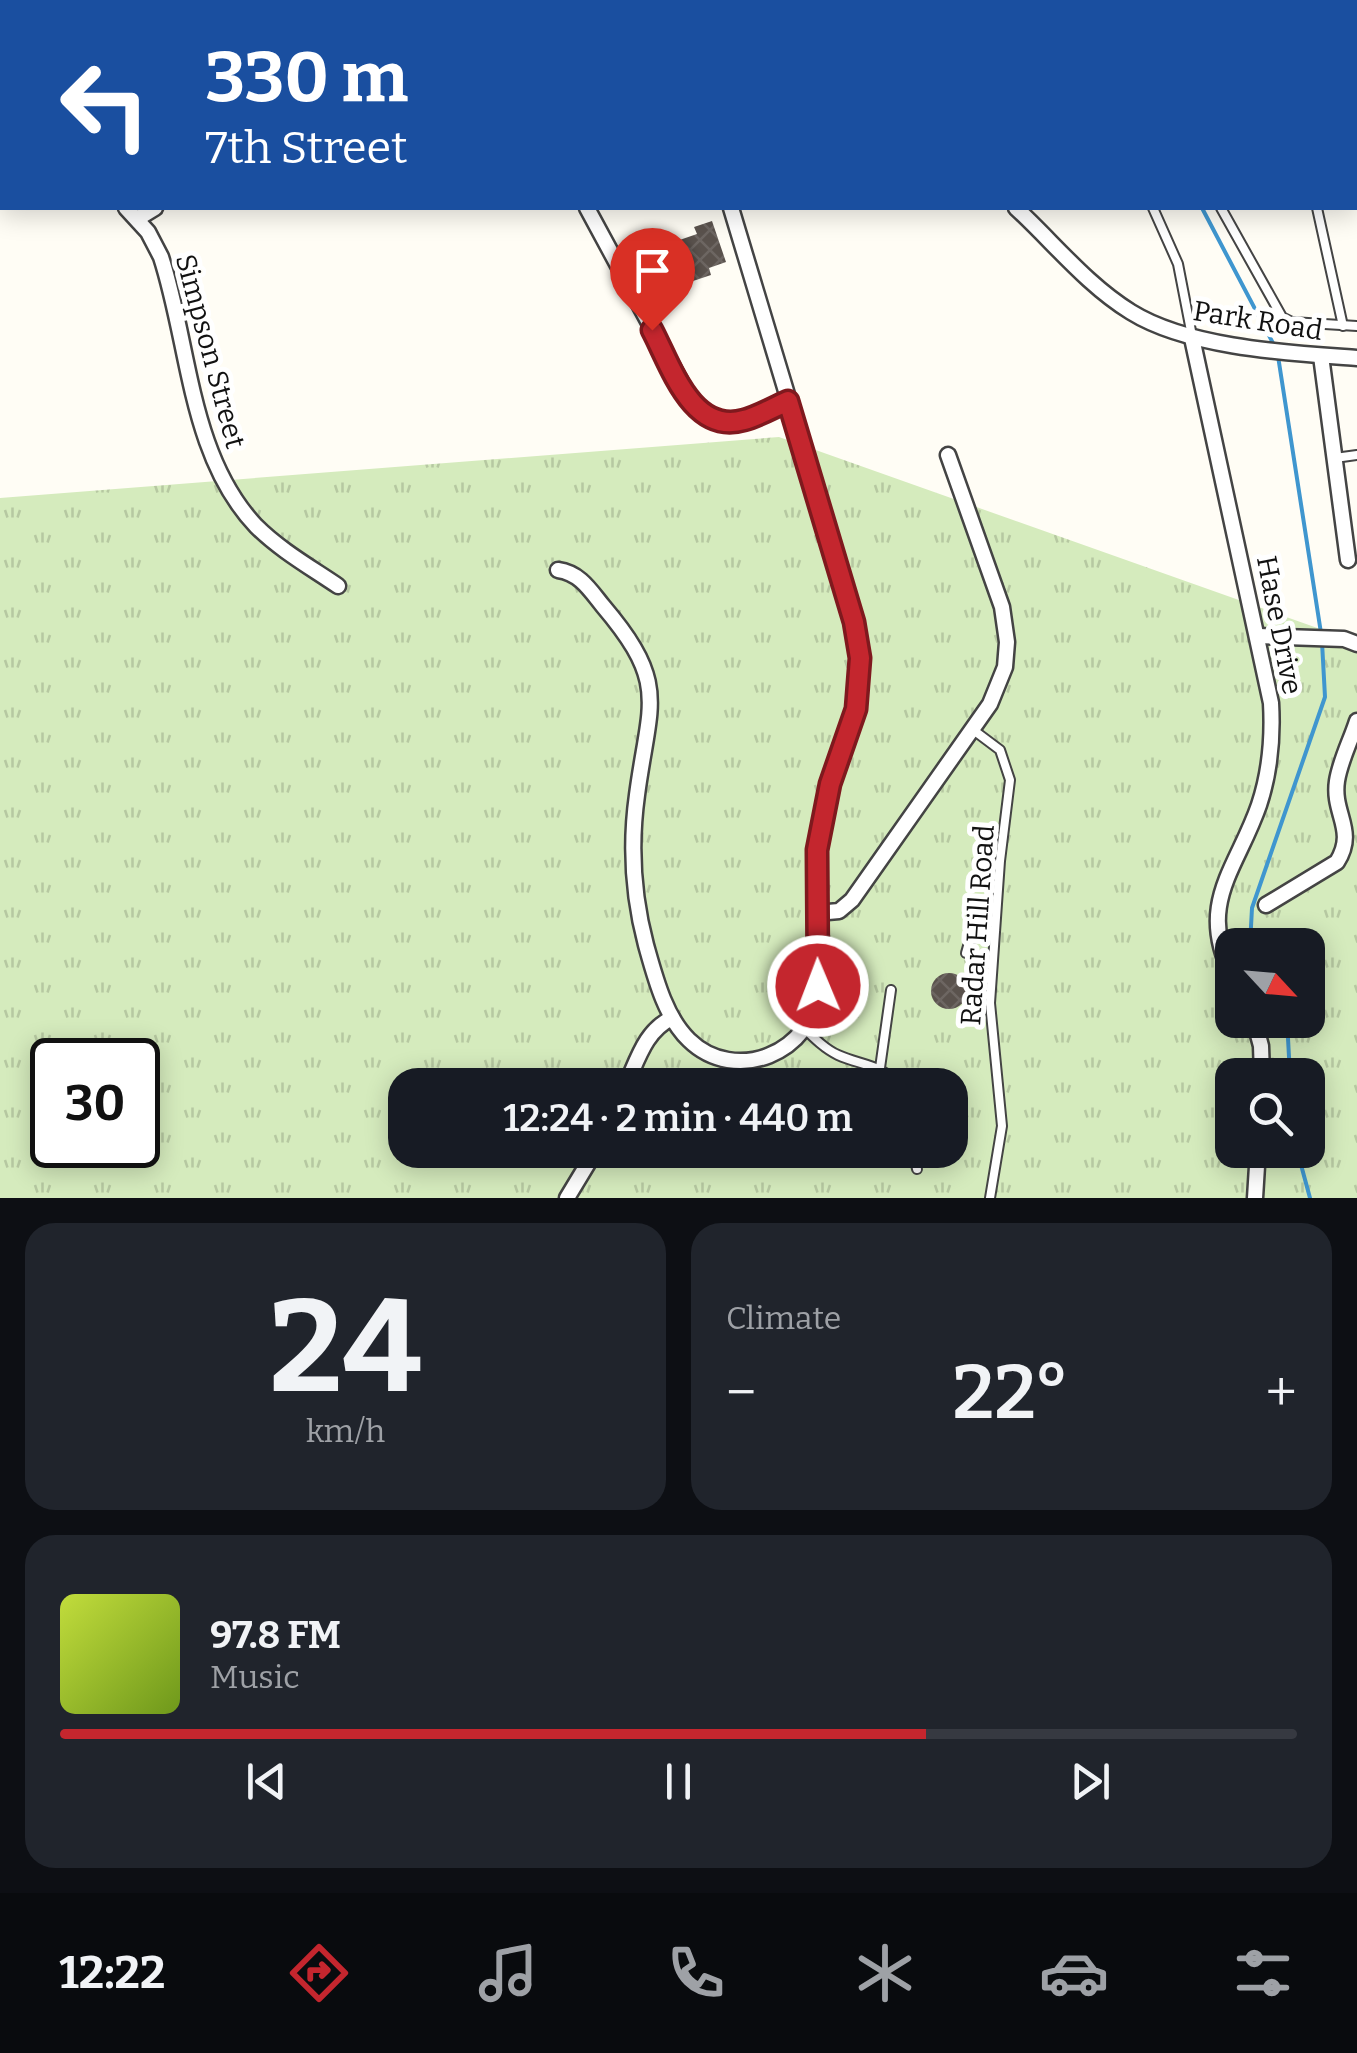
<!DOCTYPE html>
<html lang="en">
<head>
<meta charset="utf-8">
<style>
	body { margin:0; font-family:Bitter,serif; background:#20242c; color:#f1f3f6; height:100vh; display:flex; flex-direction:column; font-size:38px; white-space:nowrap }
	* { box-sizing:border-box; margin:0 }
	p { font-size:32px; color:#9ea1a6 }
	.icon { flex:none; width:55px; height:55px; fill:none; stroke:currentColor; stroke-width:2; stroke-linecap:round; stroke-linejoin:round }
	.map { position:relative; height:1198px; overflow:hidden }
	.side { display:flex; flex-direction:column; gap:25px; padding:25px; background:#0d0f14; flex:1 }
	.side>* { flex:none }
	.guide { position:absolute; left:0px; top:0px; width:1358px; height:210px; box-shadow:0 5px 25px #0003; background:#1a4fa0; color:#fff; overflow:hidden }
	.needle { width:65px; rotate:116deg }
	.fabs { position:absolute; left:1215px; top:928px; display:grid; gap:20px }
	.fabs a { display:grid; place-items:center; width:110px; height:110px; border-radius:20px; background:#171b24; box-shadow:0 5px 25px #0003; font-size:50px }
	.speed { position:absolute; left:30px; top:1038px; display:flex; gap:20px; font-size:50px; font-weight:700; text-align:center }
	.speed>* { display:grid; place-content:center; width:130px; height:130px; border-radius:50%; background:#171b24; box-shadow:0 5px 25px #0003; line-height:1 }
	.speed .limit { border:5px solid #111; border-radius:15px; background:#fff; color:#111 }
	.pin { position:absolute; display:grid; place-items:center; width:85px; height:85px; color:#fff; margin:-102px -42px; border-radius:50% 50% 50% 0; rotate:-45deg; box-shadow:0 0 10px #0007 }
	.pin .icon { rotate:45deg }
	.me { position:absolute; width:110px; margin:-55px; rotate:359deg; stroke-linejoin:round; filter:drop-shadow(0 0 8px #0008) }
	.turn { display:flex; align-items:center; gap:35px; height:210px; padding:0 40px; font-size:45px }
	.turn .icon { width:130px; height:130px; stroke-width:2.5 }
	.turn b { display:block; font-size:70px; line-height:85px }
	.big { font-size:75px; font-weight:600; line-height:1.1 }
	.side .card { flex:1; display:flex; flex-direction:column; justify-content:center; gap:15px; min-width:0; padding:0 35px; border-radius:30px; background:#20242c }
	.side .dial { align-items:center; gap:0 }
	.dial b { font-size:130px; line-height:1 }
	.song { display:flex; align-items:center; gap:30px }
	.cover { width:120px; height:120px; border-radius:15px; background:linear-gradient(135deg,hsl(70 70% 55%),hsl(80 70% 35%)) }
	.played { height:10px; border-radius:5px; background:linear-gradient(90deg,#c4262e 70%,#363941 70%) }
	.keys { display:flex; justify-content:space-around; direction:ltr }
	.heat { display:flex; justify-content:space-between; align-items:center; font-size:55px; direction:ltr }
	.side .tiles { flex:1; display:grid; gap:25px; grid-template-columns:1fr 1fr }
	.card:last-child { grid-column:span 2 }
	.trip { position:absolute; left:388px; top:1068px; width:580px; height:100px; border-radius:30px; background:#171b24; box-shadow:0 5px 25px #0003; font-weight:600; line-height:100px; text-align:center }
	.dock { display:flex; height:160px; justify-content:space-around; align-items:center; background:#090b0e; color:#9ea1a6 }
	.dock .icon { width:70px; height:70px }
	.dock .current { color:#c4262e }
	.dock b { font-size:45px; color:#f1f3f6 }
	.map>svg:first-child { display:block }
	.park { fill:url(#park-tufts); fill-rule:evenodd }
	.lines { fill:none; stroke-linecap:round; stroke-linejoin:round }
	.stream { stroke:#3f96cf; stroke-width:4 }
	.building { fill:url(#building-cross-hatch) }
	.lane-casing { stroke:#444; stroke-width:12 }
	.street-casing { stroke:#444; stroke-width:19 }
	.lane { stroke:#fff; stroke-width:8 }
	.street { stroke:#fff; stroke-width:14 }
	.route-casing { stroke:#7f191e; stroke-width:25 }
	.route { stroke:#c4262e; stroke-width:18 }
	.labels { text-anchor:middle; stroke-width:10; stroke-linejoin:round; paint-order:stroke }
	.street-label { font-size:28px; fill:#111; stroke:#fff }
</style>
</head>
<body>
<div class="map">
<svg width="1357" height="1198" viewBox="0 0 1357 1198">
	<defs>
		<pattern id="park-tufts" width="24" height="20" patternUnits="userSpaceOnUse" patternTransform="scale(2.5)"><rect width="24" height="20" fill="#d5ebbd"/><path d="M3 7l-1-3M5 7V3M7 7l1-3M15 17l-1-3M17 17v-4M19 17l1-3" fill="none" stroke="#b6c8a1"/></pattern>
		<pattern id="building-cross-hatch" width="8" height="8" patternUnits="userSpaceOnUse" patternTransform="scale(2.5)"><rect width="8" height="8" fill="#5a524d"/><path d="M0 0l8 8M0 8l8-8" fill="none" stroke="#6d6662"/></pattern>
	</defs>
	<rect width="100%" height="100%" fill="#fffdf5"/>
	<!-- park -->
	<path class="park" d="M 779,437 L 1357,642 L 1357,1198 L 0,1198 L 0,498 ZM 1232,945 L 1308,945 L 1308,1020 L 1232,1020 ZM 52,1060 L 138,1060 L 138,1145 L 52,1145 ZM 1232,1075 L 1308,1075 L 1308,1150 L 1232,1150 ZM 405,1085 L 950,1085 L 950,1150 L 405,1150 Z"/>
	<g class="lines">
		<!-- stream -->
		<g class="stream">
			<path d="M 1112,0 L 1113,2"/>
			<path d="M 87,2 L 87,0"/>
			<path d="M 1202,208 L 1275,347"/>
			<path d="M 1278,356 L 1321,633"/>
			<path d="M 1250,945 L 1252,908 L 1325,697 L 1322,642"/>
			<path d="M 1287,1020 L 1290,1075"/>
			<path d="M 1297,1150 L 1310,1198"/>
		</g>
	</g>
	<!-- building -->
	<g class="building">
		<path d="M 712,221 L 726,262 L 709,268 L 711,275 L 693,281 L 691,274 L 652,288 L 635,237 L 659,229 L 665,245 L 697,234 L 694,227 Z"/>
		<circle cx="949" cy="991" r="18"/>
	</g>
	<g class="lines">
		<!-- lane casing -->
		<g class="lane-casing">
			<g id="lane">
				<path d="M 956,0 L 975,0"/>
				<path d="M 1147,0 L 1149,2"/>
				<path d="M 1271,0 L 1272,2"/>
				<path d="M 1348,0 L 1349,2"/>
				<path d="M 1355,31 L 1357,40"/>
				<path d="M 1153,208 L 1178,264 L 1192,336"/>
				<path d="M 1221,208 L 1282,317 L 1292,322 L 1357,326"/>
				<path d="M 1317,208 L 1343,326"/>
				<path d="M 1335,458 L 1357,455"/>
				<path d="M 972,729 L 1000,750 L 1010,780 L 1000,861 L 990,1003 L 1002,1126 L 990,1198"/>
				<path d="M 970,939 L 995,930"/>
				<path d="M 966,953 L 974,925"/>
				<path d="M 804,1028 C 814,1038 825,1049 838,1055 C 859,1065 883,1064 897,1085"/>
				<path d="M 880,1068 L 891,990"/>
				<path d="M 913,1150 L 917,1169"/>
			</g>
		</g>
		<!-- street casing -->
		<g class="street-casing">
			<g id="street">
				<path d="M 53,0 L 53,2"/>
				<path d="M 211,0 L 212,2"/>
				<path d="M 340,0 L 342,2"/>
				<path d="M 486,0 L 487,2"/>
				<path d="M 884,0 L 886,2"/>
				<path d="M 918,0 L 919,2"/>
				<path d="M 804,2 L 805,0"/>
				<path d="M 126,208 L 148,232 L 161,257 C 190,346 189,455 256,526 C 280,550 310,567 338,586"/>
				<path d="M 587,208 L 694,406 C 725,434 755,416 788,401"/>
				<path d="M 1016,208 C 1053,242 1087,285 1131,312 C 1189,348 1289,353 1357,358"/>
				<path d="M 137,219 L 155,208"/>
				<path d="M 1192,338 L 1271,703 C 1273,738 1270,772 1259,805 C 1237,869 1196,903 1232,976"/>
				<path d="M 1321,356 L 1348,560"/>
				<path d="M 558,570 C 580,573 590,590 603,606 C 670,685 649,703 637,795 C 630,845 633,896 646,945 C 655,977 665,1017 689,1040 C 735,1085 814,1053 818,989 C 821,937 812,884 819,831 C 825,793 842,760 852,723 C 863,683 860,643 850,604 L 731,208"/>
				<path d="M 1258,636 L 1344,639 L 1357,644"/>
				<path d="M 1266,905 L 1337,862 C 1357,830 1332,814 1337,781 C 1340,761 1351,740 1357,721"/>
				<path d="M 817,913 L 839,911 L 852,900 L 990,704 L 1005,667 L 1007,642 L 1002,607 L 948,455"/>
				<path d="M 1254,1020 L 1261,1046 L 1262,1075"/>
				<path d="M 626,1085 C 638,1059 645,1031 672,1018"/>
				<path d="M 567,1198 L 596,1150"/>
				<path d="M 1255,1198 L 1258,1150"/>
			</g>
		</g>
		<!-- lane -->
		<use href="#lane" class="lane"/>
		<!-- street -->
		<use href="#street" class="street"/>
	</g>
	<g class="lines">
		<!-- route casing -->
		<g class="route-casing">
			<path id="route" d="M 652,330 C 671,366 692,435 744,420 C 759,416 774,407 788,401 L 854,622 L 860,658 L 856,709 L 830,784 L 817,850 L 818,986"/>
		</g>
		<!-- route -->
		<use href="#route" class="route"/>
	</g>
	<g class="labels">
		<!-- street labels -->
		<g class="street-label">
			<text transform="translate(1258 320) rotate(9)" y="10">Park Road</text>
			<text transform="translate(211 351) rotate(75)" y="10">Simpson Street</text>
			<text transform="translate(1280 625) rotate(79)" y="10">Hase Drive</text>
			<text transform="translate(977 925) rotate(-86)" y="10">Radar Hill Road</text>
		</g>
	</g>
</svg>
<div class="fabs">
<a><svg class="needle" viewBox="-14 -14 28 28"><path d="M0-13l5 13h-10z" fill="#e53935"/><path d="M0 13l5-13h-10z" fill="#9ea1a6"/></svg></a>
<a><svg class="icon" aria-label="search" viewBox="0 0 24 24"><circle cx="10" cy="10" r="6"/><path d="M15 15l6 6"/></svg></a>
</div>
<div class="speed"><div class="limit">30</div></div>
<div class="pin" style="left:652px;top:330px;background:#d93025"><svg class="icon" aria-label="arrive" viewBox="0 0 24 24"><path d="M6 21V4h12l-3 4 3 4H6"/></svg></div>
<svg class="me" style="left:818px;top:986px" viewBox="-20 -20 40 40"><circle r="17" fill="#c4262e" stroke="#fff" stroke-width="3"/><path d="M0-11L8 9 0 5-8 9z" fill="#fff"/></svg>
<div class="trip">12:24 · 2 min · 440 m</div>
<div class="guide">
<div class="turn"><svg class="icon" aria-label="left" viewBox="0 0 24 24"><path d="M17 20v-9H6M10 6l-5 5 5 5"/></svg><div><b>330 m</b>7th Street</div></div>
</div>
</div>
<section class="side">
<div class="tiles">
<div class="card dial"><b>24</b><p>km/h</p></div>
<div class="card"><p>Climate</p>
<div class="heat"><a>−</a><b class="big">22°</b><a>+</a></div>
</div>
<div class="card">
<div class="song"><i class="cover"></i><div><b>97.8 FM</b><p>Music</p></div></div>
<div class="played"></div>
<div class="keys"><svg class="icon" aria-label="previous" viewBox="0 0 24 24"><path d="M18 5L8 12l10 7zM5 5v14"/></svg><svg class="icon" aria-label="pause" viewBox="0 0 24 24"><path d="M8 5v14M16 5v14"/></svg><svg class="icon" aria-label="next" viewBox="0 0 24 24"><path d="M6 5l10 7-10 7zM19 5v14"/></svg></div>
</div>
</div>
</section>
<nav class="dock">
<b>12:22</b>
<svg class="icon current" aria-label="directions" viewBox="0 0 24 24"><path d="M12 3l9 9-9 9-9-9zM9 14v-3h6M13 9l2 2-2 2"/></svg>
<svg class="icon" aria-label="music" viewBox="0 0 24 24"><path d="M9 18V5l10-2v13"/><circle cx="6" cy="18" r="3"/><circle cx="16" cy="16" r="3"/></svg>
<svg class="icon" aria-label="phone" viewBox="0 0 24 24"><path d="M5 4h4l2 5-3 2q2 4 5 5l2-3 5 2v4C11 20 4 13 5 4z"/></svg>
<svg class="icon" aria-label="climate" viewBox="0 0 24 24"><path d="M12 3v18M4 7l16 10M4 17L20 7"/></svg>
<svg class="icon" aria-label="car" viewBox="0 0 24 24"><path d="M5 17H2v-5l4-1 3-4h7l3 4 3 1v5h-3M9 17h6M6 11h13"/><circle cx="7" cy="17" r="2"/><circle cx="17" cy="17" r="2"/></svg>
<svg class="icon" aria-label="filters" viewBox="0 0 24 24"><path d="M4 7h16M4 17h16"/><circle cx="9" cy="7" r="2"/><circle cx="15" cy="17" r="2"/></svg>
</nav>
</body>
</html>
